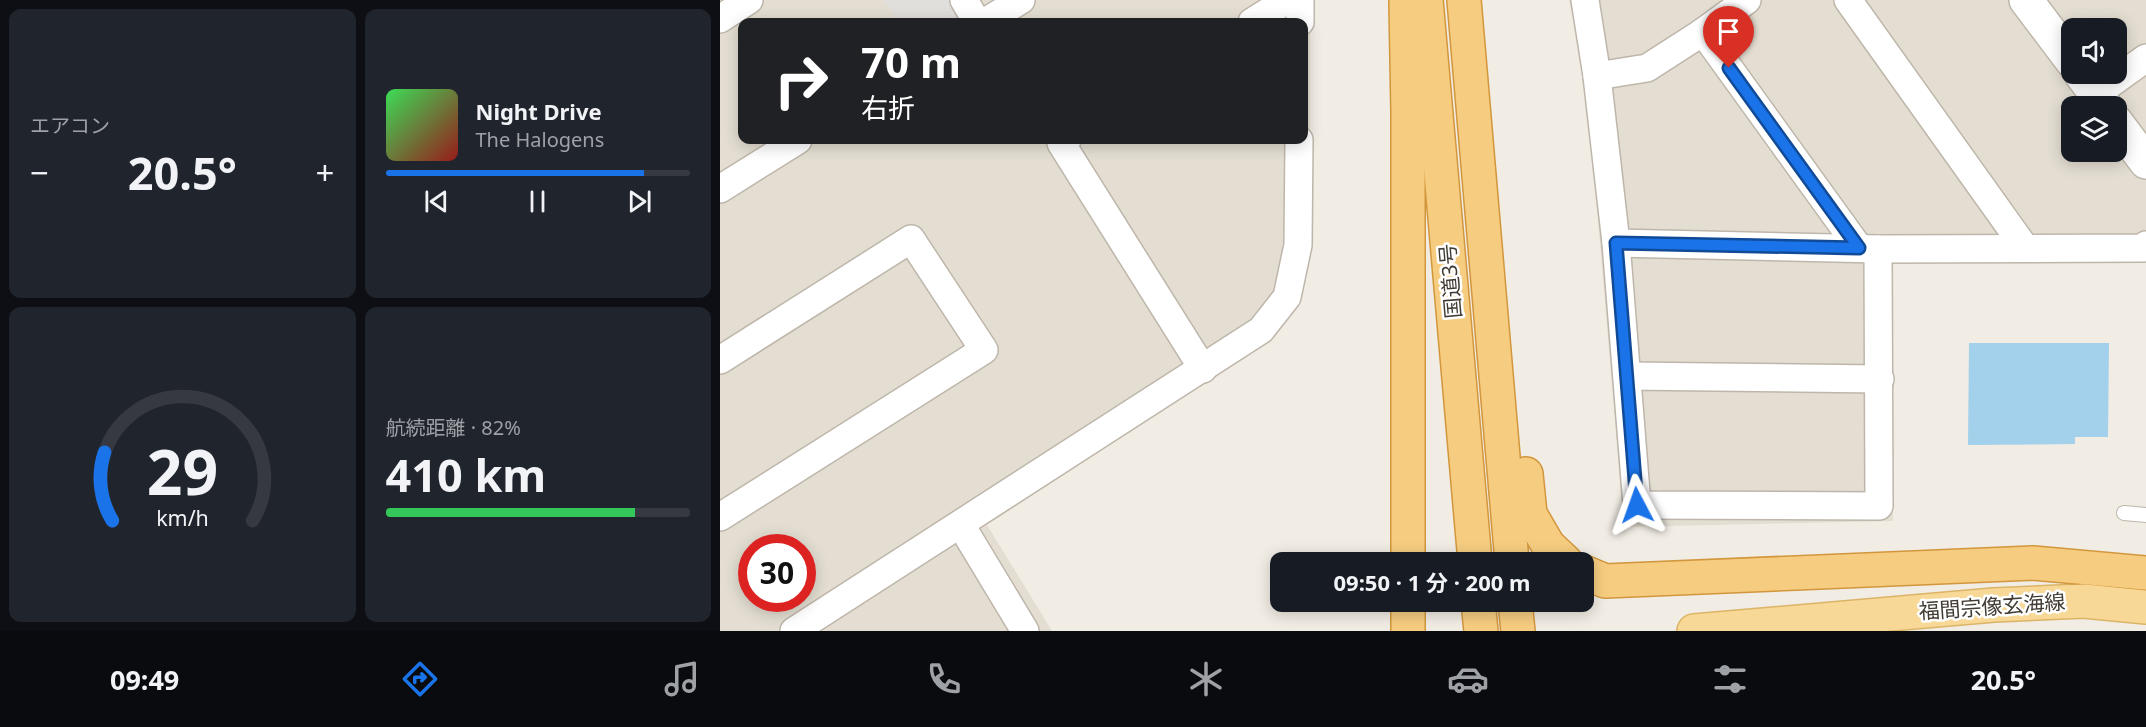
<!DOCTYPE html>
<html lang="ja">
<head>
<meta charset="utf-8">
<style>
	body { margin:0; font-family:"Noto Sans","Noto Sans JP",sans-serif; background:#20242c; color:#f1f3f6; height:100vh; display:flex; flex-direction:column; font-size:22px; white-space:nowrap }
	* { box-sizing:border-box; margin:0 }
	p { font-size:20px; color:#9ea1a6 }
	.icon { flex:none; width:33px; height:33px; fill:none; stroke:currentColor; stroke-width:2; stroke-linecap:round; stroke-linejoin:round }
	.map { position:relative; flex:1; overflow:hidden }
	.side { display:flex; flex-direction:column; gap:9px; padding:9px; background:#0d0f14; width:720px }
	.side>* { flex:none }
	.guide { position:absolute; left:18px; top:18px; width:570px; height:126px; border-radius:12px; box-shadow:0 3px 15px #0003; background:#202124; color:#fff; overflow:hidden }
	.controls { position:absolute; left:1341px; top:18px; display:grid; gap:12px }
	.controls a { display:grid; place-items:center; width:66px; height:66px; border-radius:12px; background:#171b24; box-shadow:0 3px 15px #0003; font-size:30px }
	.speed { position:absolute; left:18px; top:534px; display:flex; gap:12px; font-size:30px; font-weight:700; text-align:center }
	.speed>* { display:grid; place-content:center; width:78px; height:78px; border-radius:50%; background:#171b24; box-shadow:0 3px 15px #0003; line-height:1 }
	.speed .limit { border:9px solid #d22; background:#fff; color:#111 }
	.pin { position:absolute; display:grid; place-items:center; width:51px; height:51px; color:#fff; margin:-62px -26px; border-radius:50% 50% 50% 0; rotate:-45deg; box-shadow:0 0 6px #0007 }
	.pin .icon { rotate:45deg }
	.me { position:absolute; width:66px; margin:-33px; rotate:356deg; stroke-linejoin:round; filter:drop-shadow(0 0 4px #0008) }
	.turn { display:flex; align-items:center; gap:21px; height:126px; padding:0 24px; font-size:27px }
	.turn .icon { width:78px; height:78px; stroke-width:2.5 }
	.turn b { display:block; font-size:42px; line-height:51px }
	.big { font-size:45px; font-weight:700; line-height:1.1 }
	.side .tile { flex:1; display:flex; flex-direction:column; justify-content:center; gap:9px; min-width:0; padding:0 21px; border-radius:12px; background:#20242c }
	.side .dial { align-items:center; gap:0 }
	.dial svg { height:156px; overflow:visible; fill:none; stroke:#363941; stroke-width:7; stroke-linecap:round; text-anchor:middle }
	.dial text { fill:#f1f3f6; stroke:none }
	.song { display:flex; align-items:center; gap:18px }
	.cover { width:72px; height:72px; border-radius:9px; background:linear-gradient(135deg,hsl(130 70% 55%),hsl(0 70% 35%)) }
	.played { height:6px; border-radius:3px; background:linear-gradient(90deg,#1a73e8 85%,#363941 85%) }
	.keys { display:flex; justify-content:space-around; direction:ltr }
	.heat { display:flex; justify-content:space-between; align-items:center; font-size:33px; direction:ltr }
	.charge { height:9px; border-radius:4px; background:linear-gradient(90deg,#34c759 82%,#363941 0) }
	.side .tiles { flex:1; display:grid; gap:9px; grid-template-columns:repeat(2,1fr) }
	.trip { position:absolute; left:550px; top:552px; width:324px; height:60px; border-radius:12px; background:#171b24; box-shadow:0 3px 15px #0003; font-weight:700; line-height:60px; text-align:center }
	.menu { display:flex; height:96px; justify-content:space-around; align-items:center; background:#090b0e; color:#9ea1a6 }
	.menu .icon { width:42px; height:42px }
	.menu .active { color:#1a73e8 }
	.menu b { font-size:27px; color:#f1f3f6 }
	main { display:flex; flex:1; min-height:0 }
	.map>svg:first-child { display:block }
	.residential { fill:#e4ded2; fill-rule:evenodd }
	.parking { fill:#e1dfdc }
	.water { fill:#a3d0ea }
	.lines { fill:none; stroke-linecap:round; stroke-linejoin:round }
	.service-casing { stroke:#beb6aa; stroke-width:16 }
	.minor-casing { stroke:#beb6aa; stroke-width:30 }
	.tertiary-casing { stroke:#beb6aa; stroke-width:36 }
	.primary-casing { stroke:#dbb467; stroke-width:36 }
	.trunk-casing { stroke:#d2963c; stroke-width:36 }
	.service { stroke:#fff; stroke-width:14 }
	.minor { stroke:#fff; stroke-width:27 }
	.tertiary { stroke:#fff; stroke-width:33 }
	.primary { stroke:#f7d896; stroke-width:33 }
	.trunk { stroke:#f6cd80; stroke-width:33 }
	.route-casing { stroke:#114b97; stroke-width:15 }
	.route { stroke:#1a73e8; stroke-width:10 }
	.labels { text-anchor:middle; stroke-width:5; stroke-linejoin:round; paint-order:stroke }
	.street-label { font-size:21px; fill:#423c34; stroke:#fff }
</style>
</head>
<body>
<main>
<section class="side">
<div class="tiles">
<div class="tile"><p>エアコン</p>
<div class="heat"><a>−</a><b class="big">20.5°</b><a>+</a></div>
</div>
<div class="tile">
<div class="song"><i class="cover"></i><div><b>Night Drive</b><p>The Halogens</p></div></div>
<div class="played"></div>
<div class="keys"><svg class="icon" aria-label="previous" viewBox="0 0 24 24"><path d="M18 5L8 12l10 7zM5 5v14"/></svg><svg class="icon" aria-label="pause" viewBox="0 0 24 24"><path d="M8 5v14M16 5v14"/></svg><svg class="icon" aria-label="next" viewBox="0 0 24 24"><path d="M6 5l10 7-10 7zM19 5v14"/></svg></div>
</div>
<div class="tile dial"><svg viewBox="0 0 100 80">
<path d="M14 69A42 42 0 1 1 86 69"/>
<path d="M14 69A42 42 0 0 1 10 34" stroke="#1a73e8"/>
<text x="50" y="56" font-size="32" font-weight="700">29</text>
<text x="50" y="72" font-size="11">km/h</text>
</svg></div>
<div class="tile"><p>航続距離 · 82%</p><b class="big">410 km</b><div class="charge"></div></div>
</div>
</section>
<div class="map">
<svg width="1426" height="631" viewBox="0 0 1426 631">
	<rect width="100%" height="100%" fill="#f1ece4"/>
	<!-- residential -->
	<g class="residential">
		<path d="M 0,0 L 590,0 L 590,230 L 587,273 L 578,300 L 559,328 L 534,351 L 267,525 L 332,631 L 0,631 ZM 22,22 L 584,22 L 584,140 L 22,140 ZM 32,548 L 82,548 L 82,598 L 32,598 Z"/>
		<path d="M 849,0 L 1426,0 L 1426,260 L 1285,260 L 1164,264 L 1173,521 L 904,527 L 866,78 ZM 1352,28 L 1396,28 L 1396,74 L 1352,74 ZM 1352,106 L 1396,106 L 1396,152 L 1352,152 Z"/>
	</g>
	<!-- parking -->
	<path class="parking" d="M 164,0 L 233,0 L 243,16 L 233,22 L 178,22 Z"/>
	<!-- water -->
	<path class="water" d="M 1249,343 L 1389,343 L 1388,437 L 1355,437 L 1355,444 L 1248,445 Z"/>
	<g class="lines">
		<!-- service casing -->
		<g class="service-casing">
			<path id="service" d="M 1404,513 L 1426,515"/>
		</g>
		<!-- minor casing -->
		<g class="minor-casing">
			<g id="minor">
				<path d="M 244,0 L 257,22"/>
				<path d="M 865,0 L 877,76 L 896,243 L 917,505 L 1159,506 L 1158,249"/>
				<path d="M 1128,0 L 1305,248"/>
				<path d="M 0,19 L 29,0"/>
				<path d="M 265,22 L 301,0"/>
				<path d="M 532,22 L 567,0"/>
				<path d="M 580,22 L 580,0"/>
				<path d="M 983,32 L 1139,248"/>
				<path d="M 877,76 L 927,68 L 983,32 L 1027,0"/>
				<path d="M 1376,94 L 1426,58"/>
				<path d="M 347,140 L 341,143 L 483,369"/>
				<path d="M 0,189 L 78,140"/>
				<path d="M 896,243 L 1158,249 L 1423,248 L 1426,245"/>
				<path d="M 0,360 L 191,239 L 264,350 L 0,517"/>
				<path d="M 907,376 L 1160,379"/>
				<path d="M 241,525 L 305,631"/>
				<path d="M 74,631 L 541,330 L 567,297 L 578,245 L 579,140"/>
			</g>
		</g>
		<!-- tertiary casing -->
		<g class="tertiary-casing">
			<g id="tertiary">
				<path d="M 1306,0 L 1352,61"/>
				<path d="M 1361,74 L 1385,106"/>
				<path d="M 1396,122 L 1426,162"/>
			</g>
		</g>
		<!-- primary casing -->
		<g class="primary-casing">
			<path id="primary" d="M 974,631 L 1274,605 L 1364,601 L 1426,607"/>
		</g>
		<!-- trunk casing -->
		<g class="trunk-casing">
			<g id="trunk">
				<path d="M 706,0 L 755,562"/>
				<path d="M 744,0 L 792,562"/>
				<path d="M 686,3 L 688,112 L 688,562"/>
				<path d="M 806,474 L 810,514 L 828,545 L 846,562"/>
				<path d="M 864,572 L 885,581 L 1313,563 L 1426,573"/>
				<path d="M 688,602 L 688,631"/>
				<path d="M 758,602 L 761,631"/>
				<path d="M 795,602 L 798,631"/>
			</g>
		</g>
		<!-- service -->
		<use href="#service" class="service"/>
		<!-- minor -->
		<use href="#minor" class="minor"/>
		<!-- tertiary -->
		<use href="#tertiary" class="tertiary"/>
		<!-- primary -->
		<use href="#primary" class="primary"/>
		<!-- trunk -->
		<use href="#trunk" class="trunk"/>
	</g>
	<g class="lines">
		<!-- route casing -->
		<g class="route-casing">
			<path id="route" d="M 917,505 L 896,243 L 1139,248 L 1009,68"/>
		</g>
		<!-- route -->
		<use href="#route" class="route"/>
	</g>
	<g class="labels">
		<!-- street labels -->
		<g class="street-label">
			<text transform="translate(731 281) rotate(-95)" y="7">国道3号</text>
			<text transform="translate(1272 607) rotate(-4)" y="7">福間宗像玄海線</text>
		</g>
	</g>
</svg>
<div class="controls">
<a><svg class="icon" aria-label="sound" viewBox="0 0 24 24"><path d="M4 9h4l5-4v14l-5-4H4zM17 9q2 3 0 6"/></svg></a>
<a><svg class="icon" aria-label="layers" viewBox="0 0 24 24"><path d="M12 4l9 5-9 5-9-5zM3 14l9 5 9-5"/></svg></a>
</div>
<div class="speed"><div class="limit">30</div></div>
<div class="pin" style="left:1009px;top:68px;background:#d93025"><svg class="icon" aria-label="arrive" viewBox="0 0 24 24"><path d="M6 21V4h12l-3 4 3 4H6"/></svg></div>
<svg class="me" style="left:917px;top:505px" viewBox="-20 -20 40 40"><path d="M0-17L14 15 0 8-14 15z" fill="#1a73e8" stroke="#fff" stroke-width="4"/></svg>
<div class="trip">09:50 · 1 分 · 200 m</div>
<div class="guide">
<div class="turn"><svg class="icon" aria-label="right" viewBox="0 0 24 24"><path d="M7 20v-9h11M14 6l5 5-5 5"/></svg><div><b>70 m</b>右折</div></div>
</div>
</div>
</main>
<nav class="menu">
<b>09:49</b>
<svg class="icon active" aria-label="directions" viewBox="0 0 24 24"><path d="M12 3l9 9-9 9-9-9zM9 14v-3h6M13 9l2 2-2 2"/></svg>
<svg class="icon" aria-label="music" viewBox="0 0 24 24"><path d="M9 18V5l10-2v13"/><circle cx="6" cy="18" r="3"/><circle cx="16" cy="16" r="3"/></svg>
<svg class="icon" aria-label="phone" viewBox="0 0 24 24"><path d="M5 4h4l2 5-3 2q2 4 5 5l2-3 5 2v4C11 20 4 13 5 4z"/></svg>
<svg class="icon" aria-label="climate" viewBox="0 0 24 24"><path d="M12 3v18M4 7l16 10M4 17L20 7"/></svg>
<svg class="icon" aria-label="car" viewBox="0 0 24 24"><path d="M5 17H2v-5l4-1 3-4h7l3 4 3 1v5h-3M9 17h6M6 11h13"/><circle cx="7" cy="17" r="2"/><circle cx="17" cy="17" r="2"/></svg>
<svg class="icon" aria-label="filters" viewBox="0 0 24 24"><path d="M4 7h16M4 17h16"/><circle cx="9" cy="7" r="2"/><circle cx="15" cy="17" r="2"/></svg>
<b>20.5°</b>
</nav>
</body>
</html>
